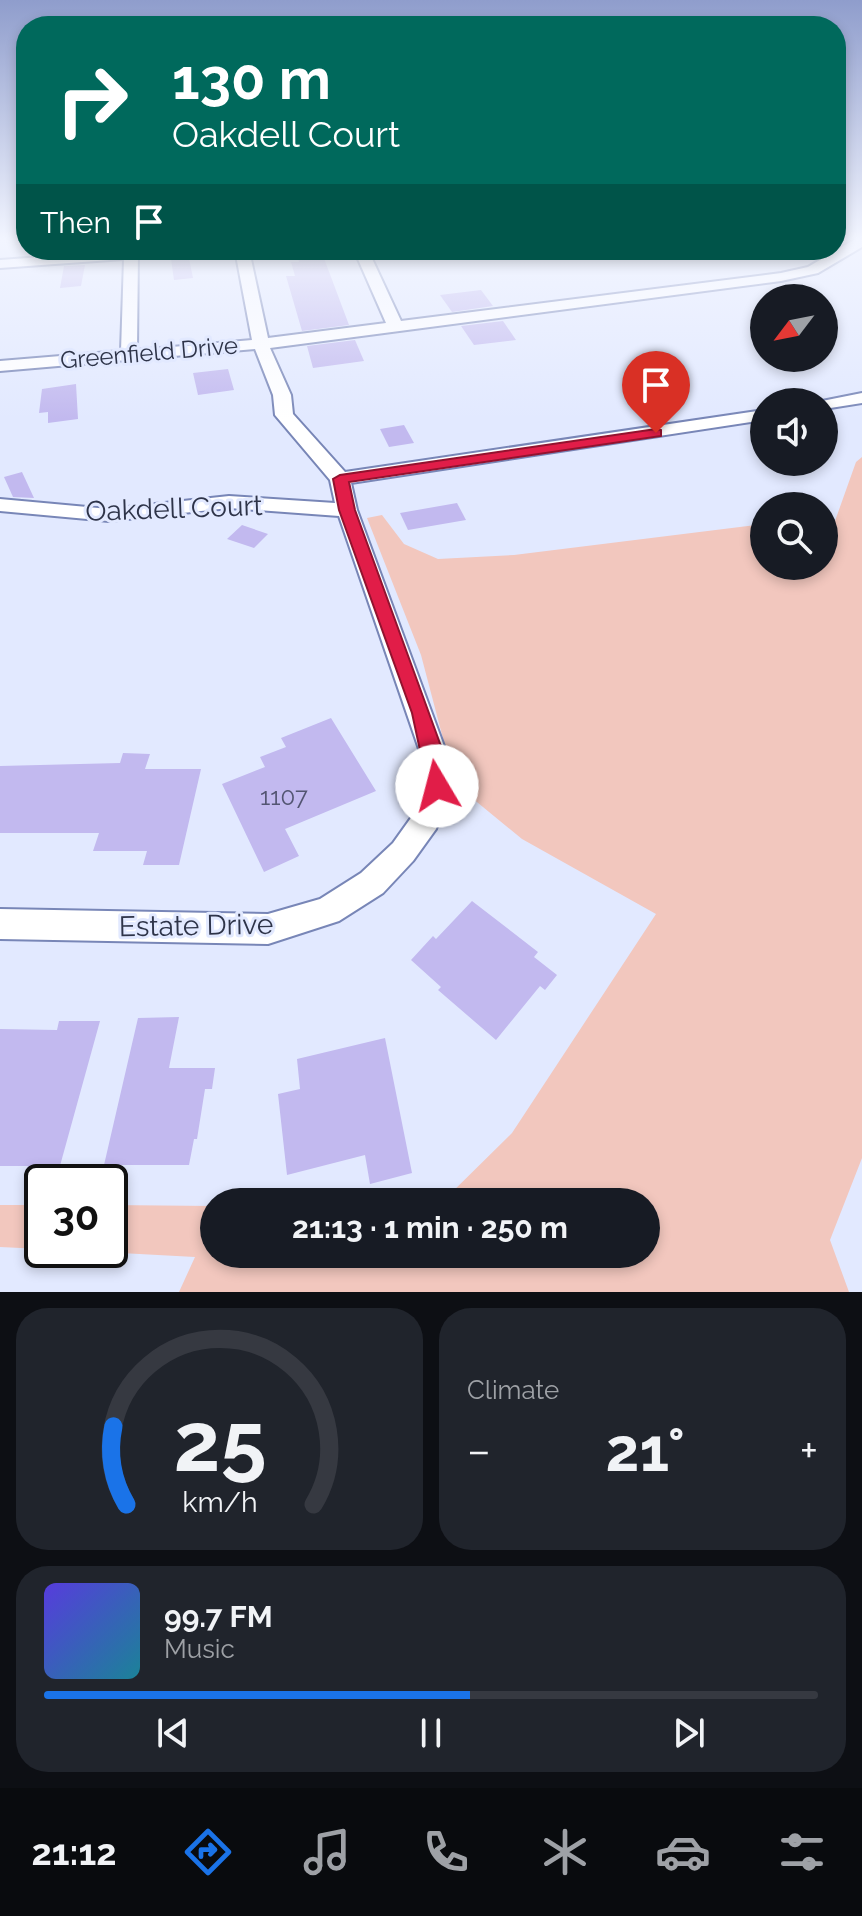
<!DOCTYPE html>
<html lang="en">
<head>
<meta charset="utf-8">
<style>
	body { margin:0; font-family:Raleway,sans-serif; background:#20242c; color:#f1f3f6; height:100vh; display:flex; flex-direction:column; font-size:30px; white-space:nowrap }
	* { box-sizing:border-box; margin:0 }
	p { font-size:26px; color:#9ea1a6 }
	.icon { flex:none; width:44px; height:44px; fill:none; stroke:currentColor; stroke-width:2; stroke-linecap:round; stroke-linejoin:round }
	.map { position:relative; height:1292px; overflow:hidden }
	.drawer { display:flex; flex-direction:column; gap:16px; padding:16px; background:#0d0f14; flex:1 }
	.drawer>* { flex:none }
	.banner { position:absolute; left:16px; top:16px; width:830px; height:244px; border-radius:32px; box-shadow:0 4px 12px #0003; background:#00695c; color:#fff; overflow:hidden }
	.needle { width:52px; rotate:238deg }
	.controls { position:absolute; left:750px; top:284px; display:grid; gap:16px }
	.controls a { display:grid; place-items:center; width:88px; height:88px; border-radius:50%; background:#171b24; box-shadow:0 4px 12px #0003; font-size:40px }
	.speed { position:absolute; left:24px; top:1164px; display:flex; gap:16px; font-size:40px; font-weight:700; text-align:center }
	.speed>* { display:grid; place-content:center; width:104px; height:104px; border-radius:50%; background:#171b24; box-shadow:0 4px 12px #0003; line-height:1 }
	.speed .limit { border:4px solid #111; border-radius:12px; background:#fff; color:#111 }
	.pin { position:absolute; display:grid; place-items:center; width:68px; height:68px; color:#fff; margin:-82px -34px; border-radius:50% 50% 50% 0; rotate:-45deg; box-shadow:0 0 8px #0007 }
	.pin .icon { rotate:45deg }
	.me { position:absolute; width:88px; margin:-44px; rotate:352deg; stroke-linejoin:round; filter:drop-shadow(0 0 6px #0008) }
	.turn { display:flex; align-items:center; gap:28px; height:168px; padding:0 24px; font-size:36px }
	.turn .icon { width:104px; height:104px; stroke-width:2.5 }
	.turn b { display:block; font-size:56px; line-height:68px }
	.then { display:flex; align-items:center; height:76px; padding:0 24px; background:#0003; gap:16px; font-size:30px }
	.big { font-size:60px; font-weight:700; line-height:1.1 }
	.drawer .card { flex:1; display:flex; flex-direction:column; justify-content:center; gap:12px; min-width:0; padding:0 28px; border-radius:32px; background:#20242c }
	.drawer .dial { align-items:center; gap:0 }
	.dial svg { height:208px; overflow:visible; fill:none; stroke:#363941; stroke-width:7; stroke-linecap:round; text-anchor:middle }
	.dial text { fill:#f1f3f6; stroke:none }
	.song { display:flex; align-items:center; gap:24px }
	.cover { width:96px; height:96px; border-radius:12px; background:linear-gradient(135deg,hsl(250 70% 55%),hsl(190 70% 35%)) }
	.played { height:8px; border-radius:4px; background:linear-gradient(90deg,#1a73e8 55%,#363941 55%) }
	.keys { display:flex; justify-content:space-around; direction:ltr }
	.heat { display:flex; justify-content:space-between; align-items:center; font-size:44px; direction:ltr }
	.drawer .tiles { flex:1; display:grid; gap:16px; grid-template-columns:1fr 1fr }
	.card:last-child { grid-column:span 2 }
	.trip { position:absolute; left:200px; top:1188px; width:460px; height:80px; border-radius:40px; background:#171b24; box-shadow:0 4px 12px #0003; font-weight:700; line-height:80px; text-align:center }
	.tab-bar { display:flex; height:128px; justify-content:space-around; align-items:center; background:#090b0e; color:#9ea1a6 }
	.tab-bar .icon { width:56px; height:56px }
	.tab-bar .current { color:#1a73e8 }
	.tab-bar b { font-size:36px; color:#f1f3f6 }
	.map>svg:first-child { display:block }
	.green { fill:#f2c7be }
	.building { fill:#c2b9ef }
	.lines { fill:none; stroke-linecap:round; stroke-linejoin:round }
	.street-casing { stroke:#7886b7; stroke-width:4 }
	.street { fill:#fff; fill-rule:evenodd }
	.route { fill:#e11d48; stroke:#92132f; stroke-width:2 }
	.labels { text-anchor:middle; stroke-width:6; stroke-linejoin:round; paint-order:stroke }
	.far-street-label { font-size:24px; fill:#2e3449; stroke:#e2e9ff }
	.number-label { font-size:24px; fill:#535572 }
	.street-label { font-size:28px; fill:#2e3449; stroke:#e2e9ff }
</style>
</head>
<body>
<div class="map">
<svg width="862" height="1292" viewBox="0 0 862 1292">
	<rect width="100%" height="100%" fill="#e2e9ff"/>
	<!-- green -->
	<g class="green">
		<path d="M 862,457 L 862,1158 L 830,1240 L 849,1292 L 179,1292 L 195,1257 L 65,1250 L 110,1250 L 110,1205 L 214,1206 L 214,1254 L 646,1254 L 646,1202 L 442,1202 L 512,1133 L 656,914 L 522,839 L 455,784 L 421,655 L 367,518 L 382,515 L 404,544 L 438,559 L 514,555 L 764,524 L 764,566 L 824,566 L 824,522 L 835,521 L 856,462 Z"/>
		<path d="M 0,1205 L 42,1205 L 42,1249 L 0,1247 Z"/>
	</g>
	<!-- building -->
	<g class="building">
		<path d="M 322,253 L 349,325 L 302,331 L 286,276 L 295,276 L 291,262 L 299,262 L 297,255 Z"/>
		<path d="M 189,258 L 193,278 L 174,280 L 171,259 Z"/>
		<path d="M 85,265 L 81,286 L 60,288 L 64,266 Z"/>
		<path d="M 481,290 L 493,306 L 452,312 L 440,295 Z"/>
		<path d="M 503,321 L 516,340 L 474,345 L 461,326 Z"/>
		<path d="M 355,340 L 364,361 L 313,368 L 307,346 Z"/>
		<path d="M 228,369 L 234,390 L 198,395 L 193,373 Z"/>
		<path d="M 76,384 L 78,419 L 48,423 L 48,412 L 39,413 L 42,389 Z"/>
		<path d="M 404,425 L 414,443 L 389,447 L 380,429 Z"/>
		<path d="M 22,472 L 34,498 L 13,497 L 4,477 Z"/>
		<path d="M 457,503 L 466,520 L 408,530 L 400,513 Z"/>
		<path d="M 242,525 L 268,534 L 254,548 L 227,539 Z"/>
		<path d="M 331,718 L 376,791 L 285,829 L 299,856 L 264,872 L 222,784 L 265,767 L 260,757 L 286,747 L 281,738 Z"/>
		<path d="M 123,753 L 150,754 L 145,769 L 201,769 L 179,865 L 143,865 L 147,851 L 93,851 L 99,833 L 0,833 L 0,766 L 120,763 Z"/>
		<path d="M 472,901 L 538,952 L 534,957 L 557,975 L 545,990 L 540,986 L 496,1040 L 438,990 L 441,987 L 411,960 L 433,936 L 436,939 Z"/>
		<path d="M 179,1017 L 169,1068 L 215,1068 L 212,1089 L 205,1089 L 197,1139 L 194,1139 L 189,1165 L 104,1165 L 138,1018 Z"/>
		<path d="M 59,1021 L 100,1021 L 58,1173 L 26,1173 L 28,1166 L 0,1166 L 0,1029 L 57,1030 Z"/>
		<path d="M 385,1038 L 412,1173 L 370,1184 L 365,1155 L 287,1175 L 278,1094 L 300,1089 L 297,1059 Z"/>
	</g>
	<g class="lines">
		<!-- street casing -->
		<g class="street-casing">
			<g id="street">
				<path d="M 857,238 L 862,238 L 862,247 L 818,273 L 781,281 L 270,348 L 291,395 L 293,414 L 345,472 L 764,410 L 764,420 L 351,483 L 357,510 L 445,749 L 451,786 L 436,829 L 413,861 L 383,893 L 339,921 L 268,944 L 0,939 L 0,909 L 268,914 L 320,899 L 361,873 L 393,843 L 413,815 L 423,786 L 419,749 L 339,516 L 229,508 L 109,521 L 0,511 L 0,499 L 109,509 L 229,496 L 335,503 L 330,480 L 275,415 L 273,395 L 255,349 L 0,371 L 0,361 L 121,351 L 124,259 L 0,268 L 0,260 L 138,250 L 137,350 L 252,340 L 235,250 L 249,250 L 268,338 L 386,323 L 354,250 L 368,250 L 401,321 L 781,273 L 808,267 Z"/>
				<path d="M 862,393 L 862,403 L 824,409 L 824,402 L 817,402 Z"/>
			</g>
		</g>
		<!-- street -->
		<use href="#street" class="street"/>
	</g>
	<!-- sky -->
	<linearGradient id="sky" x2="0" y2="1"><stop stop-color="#8f9dcc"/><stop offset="0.57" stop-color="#f2f5ff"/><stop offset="1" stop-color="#f2f5ff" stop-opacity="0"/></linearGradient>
	<rect width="862" height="419" fill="url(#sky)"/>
	<!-- route -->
	<path class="route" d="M 656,429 L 661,430 L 661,436 L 349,482 L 355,510 L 442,749 L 447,786 L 444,792 L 437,794 L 429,792 L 412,713 L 339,510 L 333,479 L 340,475 Z"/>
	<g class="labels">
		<!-- far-street labels -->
		<g class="far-street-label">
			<text transform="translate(149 353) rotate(-5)" y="8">Greenfield Drive</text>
		</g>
		<!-- number labels -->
		<g class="number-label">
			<text x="284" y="805">1107</text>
		</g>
		<!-- street labels -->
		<g class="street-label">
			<text transform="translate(174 508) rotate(-2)" y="10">Oakdell Court</text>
			<text transform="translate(196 925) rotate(-1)" y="10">Estate Drive</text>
		</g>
	</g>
</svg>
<div class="controls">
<a><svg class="needle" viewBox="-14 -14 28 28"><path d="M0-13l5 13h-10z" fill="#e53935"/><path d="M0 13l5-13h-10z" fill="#9ea1a6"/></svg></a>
<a><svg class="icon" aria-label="sound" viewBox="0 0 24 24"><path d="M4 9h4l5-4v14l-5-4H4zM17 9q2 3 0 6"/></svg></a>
<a><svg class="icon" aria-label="search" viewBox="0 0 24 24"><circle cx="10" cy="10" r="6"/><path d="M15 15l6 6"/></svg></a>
</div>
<div class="speed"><div class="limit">30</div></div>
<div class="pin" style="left:656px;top:433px;background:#d93025"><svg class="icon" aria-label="arrive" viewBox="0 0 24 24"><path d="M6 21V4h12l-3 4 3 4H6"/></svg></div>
<svg class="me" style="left:437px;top:786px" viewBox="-20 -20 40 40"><circle r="19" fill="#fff"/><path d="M0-13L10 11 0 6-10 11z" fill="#e11d48"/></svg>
<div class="trip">21:13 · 1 min · 250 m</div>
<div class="banner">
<div class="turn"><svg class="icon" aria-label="right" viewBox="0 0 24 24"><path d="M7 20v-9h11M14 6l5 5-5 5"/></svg><div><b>130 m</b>Oakdell Court</div></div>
<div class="then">Then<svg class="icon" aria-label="arrive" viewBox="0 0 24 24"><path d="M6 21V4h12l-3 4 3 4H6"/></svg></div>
</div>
</div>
<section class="drawer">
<div class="tiles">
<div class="card dial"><svg viewBox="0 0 100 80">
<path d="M14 69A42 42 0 1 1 86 69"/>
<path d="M14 69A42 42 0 0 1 9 39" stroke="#1a73e8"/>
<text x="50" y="56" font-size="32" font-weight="700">25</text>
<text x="50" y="72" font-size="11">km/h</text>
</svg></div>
<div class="card"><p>Climate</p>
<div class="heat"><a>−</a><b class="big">21°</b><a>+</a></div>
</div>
<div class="card">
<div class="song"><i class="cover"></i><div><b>99.7 FM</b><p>Music</p></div></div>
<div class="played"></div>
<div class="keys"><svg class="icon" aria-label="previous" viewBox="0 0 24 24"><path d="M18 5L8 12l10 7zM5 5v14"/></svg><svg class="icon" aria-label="pause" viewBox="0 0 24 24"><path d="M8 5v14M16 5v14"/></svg><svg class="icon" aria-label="next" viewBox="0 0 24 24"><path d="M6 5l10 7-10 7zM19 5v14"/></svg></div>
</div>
</div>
</section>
<nav class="tab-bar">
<b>21:12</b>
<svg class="icon current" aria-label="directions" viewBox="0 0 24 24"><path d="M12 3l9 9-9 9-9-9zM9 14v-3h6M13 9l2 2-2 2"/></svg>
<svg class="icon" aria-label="music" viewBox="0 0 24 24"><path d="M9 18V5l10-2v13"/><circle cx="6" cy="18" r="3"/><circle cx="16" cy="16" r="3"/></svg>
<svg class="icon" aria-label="phone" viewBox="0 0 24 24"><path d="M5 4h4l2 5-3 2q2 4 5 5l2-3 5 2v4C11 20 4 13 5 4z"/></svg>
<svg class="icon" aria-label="climate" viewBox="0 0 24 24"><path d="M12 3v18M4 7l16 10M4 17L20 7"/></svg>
<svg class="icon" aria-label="car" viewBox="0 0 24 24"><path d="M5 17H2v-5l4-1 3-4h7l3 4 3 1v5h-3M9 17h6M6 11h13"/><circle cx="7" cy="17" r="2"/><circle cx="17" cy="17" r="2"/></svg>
<svg class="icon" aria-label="filters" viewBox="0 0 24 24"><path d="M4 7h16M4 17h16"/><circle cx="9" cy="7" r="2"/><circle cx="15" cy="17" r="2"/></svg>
</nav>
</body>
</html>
